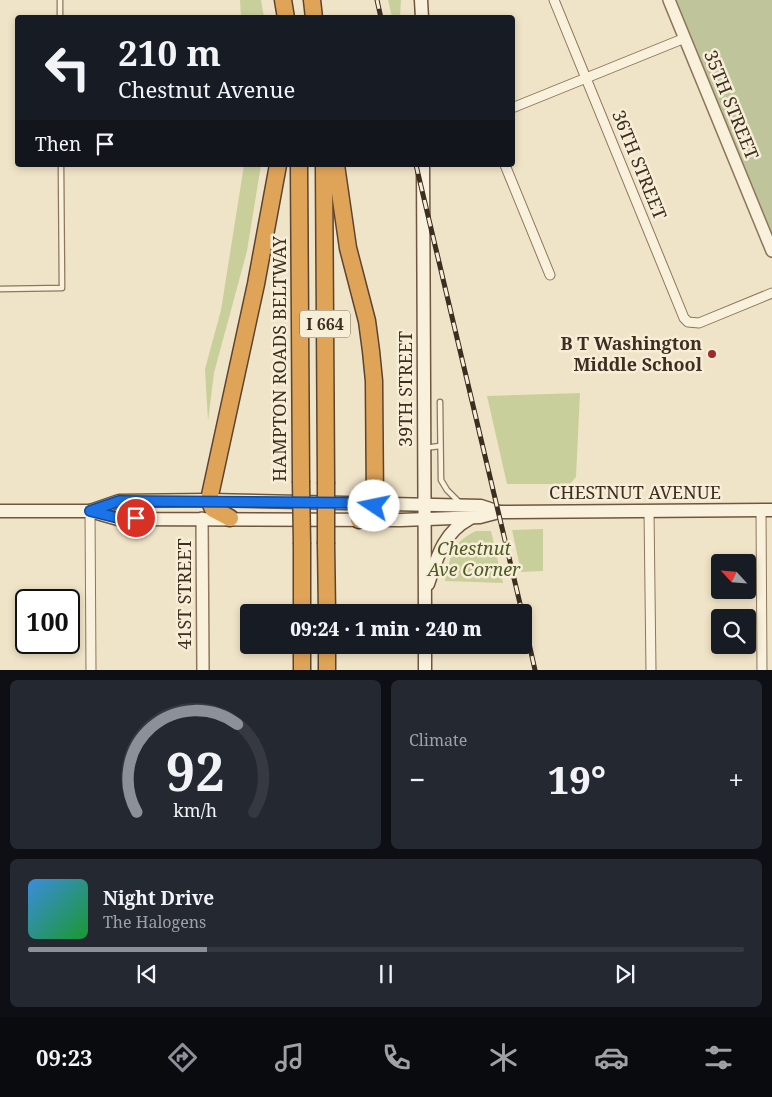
<!DOCTYPE html>
<html lang="en">
<head>
<meta charset="utf-8">
<style>
	body { margin:0; font-family:"Noto Serif",serif; background:#242831; color:#f1f3f6; height:100vh; display:flex; flex-direction:column; font-size:19px; white-space:nowrap }
	* { box-sizing:border-box; margin:0 }
	p { font-size:16px; color:#9ea1a6 }
	.icon { flex:none; width:28px; height:28px; fill:none; stroke:currentColor; stroke-width:2; stroke-linecap:round; stroke-linejoin:round }
	.map { position:relative; height:670px; overflow:hidden }
	.sheet { display:flex; flex-direction:column; gap:10px; padding:10px; background:#0d0f14; flex:1 }
	.sheet>* { flex:none }
	.guide { position:absolute; left:15px; top:15px; width:500px; height:152px; border-radius:5px; box-shadow:0 2px 8px #0003; background:#171b24; color:#f1f3f6; overflow:hidden }
	.needle { width:32px; rotate:296deg }
	.tools { position:absolute; left:711px; top:554px; display:grid; gap:10px }
	.tools a { display:grid; place-items:center; width:45px; height:45px; border-radius:5px; background:#171b24; box-shadow:0 2px 8px #0003; font-size:25px }
	.speed { position:absolute; left:15px; top:589px; display:flex; gap:10px; font-size:25px; font-weight:700; text-align:center }
	.speed>* { display:grid; place-content:center; width:65px; height:65px; border-radius:50%; background:#171b24; box-shadow:0 2px 8px #0003; line-height:1 }
	.speed .limit { border:2px solid #111; border-radius:8px; background:#fff; color:#111 }
	.pin { position:absolute; display:grid; place-items:center; width:42px; height:42px; color:#fff; margin:-21px; border:2px solid #fff; border-radius:50%; box-shadow:0 1px 5px #0007 }
	.me { position:absolute; width:55px; margin:-28px; rotate:281deg; stroke-linejoin:round; filter:drop-shadow(0 0 4px #0008) }
	.turn { display:flex; align-items:center; gap:18px; height:105px; padding:0 20px; font-size:22px }
	.turn .icon { width:65px; height:65px; stroke-width:2.5 }
	.turn b { display:block; font-size:35px; line-height:42px }
	.then { display:flex; align-items:center; height:48px; padding:0 20px; background:#0003; gap:10px; font-size:19px }
	.big { font-size:38px; font-weight:800; line-height:1.1 }
	.sheet .tile { flex:1; display:flex; flex-direction:column; justify-content:center; gap:8px; min-width:0; padding:0 18px; border-radius:8px; background:#242831 }
	.sheet .dial { align-items:center; gap:0 }
	.dial svg { height:130px; overflow:visible; fill:none; stroke:#363941; stroke-width:7; stroke-linecap:round; text-anchor:middle }
	.dial text { fill:#f1f3f6; stroke:none }
	.song { display:flex; align-items:center; gap:15px }
	.cover { width:60px; height:60px; border-radius:8px; background:linear-gradient(135deg,hsl(210 70% 55%),hsl(130 70% 35%)) }
	.played { height:5px; border-radius:2px; background:linear-gradient(90deg,#8c9099 25%,#363941 25%) }
	.keys { display:flex; justify-content:space-around; direction:ltr }
	.heat { display:flex; justify-content:space-between; align-items:center; font-size:28px; direction:ltr }
	.sheet .tiles { flex:1; display:grid; gap:10px; grid-template-columns:1fr 1fr }
	.tile:last-child { grid-column:span 2 }
	.trip { position:absolute; left:240px; top:604px; width:292px; height:50px; border-radius:5px; background:#171b24; box-shadow:0 2px 8px #0003; font-weight:800; line-height:50px; text-align:center }
	.tabs { display:flex; height:80px; justify-content:space-around; align-items:center; background:#090b0e; color:#9ea1a6 }
	.tabs .icon { width:35px; height:35px }
	.tabs .active { color:#8c9099 }
	.tabs b { font-size:22px; color:#f1f3f6 }
	.map>svg:first-child { display:block }
	.green { fill:#c9cf9b }
	.cemetery { fill:#bfc49a }
	.lines { fill:none; stroke-linecap:round; stroke-linejoin:round }
	.service-casing { stroke:#8d765c; stroke-width:7 }
	.minor-casing { stroke:#8d765c; stroke-width:11 }
	.tertiary-casing { stroke:#8d765c; stroke-width:14 }
	.secondary-casing { stroke:#6f573f; stroke-width:15 }
	.motorway-casing { stroke:#5b4430; stroke-width:19 }
	.service { stroke:#faf1dc; stroke-width:4.5 }
	.minor { stroke:#faf1dc; stroke-width:9 }
	.tertiary { stroke:#faf1dc; stroke-width:11 }
	.secondary { stroke:#faf1dc; stroke-width:12 }
	.motorway { stroke:#e0a458; stroke-width:16 }
	.rail-casing { stroke:#3d2e20; stroke-width:5 }
	.rail { stroke:#f7eed8; stroke-width:3; stroke-dasharray:9; stroke-linecap:butt }
	.motorway-bridge-casing { stroke:#5b4430; stroke-width:19; stroke-linecap:butt }
	.motorway-bridge { stroke:#e0a458; stroke-width:16 }
	.route-casing { stroke:#114b97; stroke-width:12 }
	.route { stroke:#1a73e8; stroke-width:9 }
	.poi-dot { fill:#9e2a2b; stroke:#f7eed8; stroke-width:2 }
	.labels { text-anchor:middle; stroke-width:5; stroke-linejoin:round; paint-order:stroke }
	.shield { fill:#f7eed8; stroke:#756857; stroke-width:1 }
	.shield-label { font-size:16px; font-weight:bold; fill:#3d2e20 }
	.street-label { font-size:18px; fill:#3d2e20; stroke:#f7eed8 }
	.poi-label { font-size:18px; font-weight:bold; fill:#3d2e20; stroke:#f7eed8; text-anchor:end }
	.park-label { font-size:18px; font-style:italic; fill:#4d5a26; stroke:#f7eed8 }
</style>
</head>
<body>
<div class="map">
<svg width="772" height="670" viewBox="0 0 772 670">
	<rect width="100%" height="100%" fill="#f0e4c8"/>
	<!-- green -->
	<g class="green">
		<path d="M 240,0 L 261,0 L 264,17 L 241,17 Z"/>
		<path d="M 388,0 L 401,0 L 400,17 L 392,17 Z"/>
		<path d="M 244,165 L 261,165 L 247,251 L 214,373 L 208,421 L 205,369 L 221,310 Z"/>
		<path d="M 580,393 L 576,477 L 570,484 L 507,484 L 487,396 Z"/>
		<path d="M 543,529 L 543,571 L 521,572 L 512,530 Z"/>
		<path d="M 476,531 L 491,531 L 503,583 L 445,581 C 451,556 451,543 476,531 Z"/>
	</g>
	<!-- cemetery -->
	<path class="cemetery" d="M 675,0 L 772,0 L 772,233 Z"/>
	<g class="lines">
		<!-- service casing -->
		<g class="service-casing">
			<g id="service">
				<path d="M 60,0 L 60,18"/>
				<path d="M 0,289 L 62,288 L 61,165"/>
				<path d="M 440,402 L 441,480 L 447,490 L 460,503"/>
				<path d="M 424,448 L 440,446"/>
			</g>
		</g>
		<!-- minor casing -->
		<g class="minor-casing">
			<g id="minor">
				<path d="M 554,0 L 684,318 L 688,322 L 699,323 L 772,293"/>
				<path d="M 512,108 L 685,38"/>
				<path d="M 505,165 L 550,275"/>
				<path d="M 761,510 L 762,670"/>
				<path d="M 90,511 L 91,670"/>
				<path d="M 649,511 L 651,670"/>
			</g>
		</g>
		<!-- tertiary casing -->
		<g class="tertiary-casing">
			<g id="tertiary">
				<path d="M 669,0 L 772,251"/>
				<path d="M 202,518 L 203,670"/>
			</g>
		</g>
		<!-- secondary casing -->
		<g class="secondary-casing">
			<g id="secondary">
				<path d="M 421,0 L 422,18"/>
				<path d="M 423,165 L 425,612"/>
				<path d="M 0,511 L 90,511 L 118,519 L 401,520 L 480,517 L 499,512 L 772,510"/>
				<path d="M 90,511 L 119,501 L 209,500 L 481,506 L 499,512"/>
				<path d="M 428,584 C 437,558 443,533 469,519"/>
				<path d="M 425,645 L 425,670"/>
			</g>
		</g>
		<!-- motorway casing -->
		<g class="motorway-casing">
			<g id="motorway">
				<path d="M 283,0 L 286,18"/>
				<path d="M 312,0 L 314,18"/>
				<path d="M 299,165 L 301,481"/>
				<path d="M 324,165 L 326,482"/>
				<path d="M 336,165 L 348,248 L 367,321 L 371,351 L 374,381 L 375,503 L 371,511 L 359,520"/>
				<path d="M 230,518 L 213,509 L 209,500 L 256,284 L 278,165"/>
				<path d="M 302,544 L 302,612"/>
				<path d="M 326,544 L 327,612"/>
				<path d="M 302,645 L 302,670"/>
				<path d="M 327,645 L 327,670"/>
			</g>
		</g>
		<!-- service -->
		<use href="#service" class="service"/>
		<!-- minor -->
		<use href="#minor" class="minor"/>
		<!-- tertiary -->
		<use href="#tertiary" class="tertiary"/>
		<!-- secondary -->
		<use href="#secondary" class="secondary"/>
		<!-- motorway -->
		<use href="#motorway" class="motorway"/>
		<!-- rail casing -->
		<g class="rail-casing">
			<g id="rail">
				<path d="M 377,0 L 381,18"/>
				<path d="M 416,165 L 522,612"/>
				<path d="M 524,621 L 535,670"/>
			</g>
		</g>
		<!-- rail -->
		<use href="#rail" class="rail"/>
		<!-- motorway-bridge casing -->
		<g class="motorway-bridge-casing">
			<g id="motorway-bridge">
				<path d="M 301,481 L 302,544"/>
				<path d="M 326,482 L 326,544"/>
			</g>
		</g>
		<!-- motorway-bridge -->
		<use href="#motorway-bridge" class="motorway-bridge"/>
	</g>
	<g class="lines">
		<!-- route casing -->
		<g class="route-casing">
			<path id="route" d="M 136,518 L 118,518 L 90,511 L 119,501 L 375,503 L 374,506"/>
		</g>
		<!-- route -->
		<use href="#route" class="route"/>
	</g>
	<!-- markers -->
	<circle class="poi-dot" cx="712" cy="354" r="5"/>
	<g class="labels">
		<!-- shield labels -->
		<rect class="shield" x="300" y="310.5" width="50" height="27" rx="4"/>
		<g class="shield-label">
			<text x="325" y="330">I 664</text>
		</g>
		<!-- street labels -->
		<g class="street-label">
			<text transform="translate(731 105) rotate(68)" y="6">35TH STREET</text>
			<text transform="translate(639 165) rotate(68)" y="6">36TH STREET</text>
			<text transform="translate(280 359) rotate(-90)" y="6">HAMPTON ROADS BELTWAY</text>
			<text transform="translate(406 389) rotate(-90)" y="6">39TH STREET</text>
			<text x="635" y="499">CHESTNUT AVENUE</text>
			<text transform="translate(185 594) rotate(-90)" y="6">41ST STREET</text>
		</g>
		<!-- poi labels -->
		<g class="poi-label">
			<text x="702" y="350">B T Washington<tspan x="702" dy="21">Middle School</tspan></text>
		</g>
		<!-- park labels -->
		<g class="park-label">
			<text x="474" y="555">Chestnut<tspan x="474" dy="21">Ave Corner</tspan></text>
		</g>
	</g>
</svg>
<div class="tools">
<a><svg class="needle" viewBox="-14 -14 28 28"><path d="M0-13l5 13h-10z" fill="#e53935"/><path d="M0 13l5-13h-10z" fill="#9ea1a6"/></svg></a>
<a><svg class="icon" aria-label="search" viewBox="0 0 24 24"><circle cx="10" cy="10" r="6"/><path d="M15 15l6 6"/></svg></a>
</div>
<div class="speed"><div class="limit">100</div></div>
<div class="pin" style="left:136px;top:518px;background:#d93025"><svg class="icon" aria-label="arrive" viewBox="0 0 24 24"><path d="M6 21V4h12l-3 4 3 4H6"/></svg></div>
<svg class="me" style="left:374px;top:506px" viewBox="-20 -20 40 40"><circle r="19" fill="#fff"/><path d="M0-13L10 11 0 6-10 11z" fill="#1a73e8"/></svg>
<div class="trip">09:24 · 1 min · 240 m</div>
<div class="guide">
<div class="turn"><svg class="icon" aria-label="left" viewBox="0 0 24 24"><path d="M17 20v-9H6M10 6l-5 5 5 5"/></svg><div><b>210 m</b>Chestnut Avenue</div></div>
<div class="then">Then<svg class="icon" aria-label="arrive" viewBox="0 0 24 24"><path d="M6 21V4h12l-3 4 3 4H6"/></svg></div>
</div>
</div>
<section class="sheet">
<div class="tiles">
<div class="tile dial"><svg viewBox="0 0 100 80">
<path d="M14 69A42 42 0 1 1 86 69"/>
<path d="M14 69A42 42 0 0 1 76 15" stroke="#8c9099"/>
<text x="50" y="56" font-size="32" font-weight="700">92</text>
<text x="50" y="72" font-size="11">km/h</text>
</svg></div>
<div class="tile"><p>Climate</p>
<div class="heat"><a>−</a><b class="big">19°</b><a>+</a></div>
</div>
<div class="tile">
<div class="song"><i class="cover"></i><div><b>Night Drive</b><p>The Halogens</p></div></div>
<div class="played"></div>
<div class="keys"><svg class="icon" aria-label="previous" viewBox="0 0 24 24"><path d="M18 5L8 12l10 7zM5 5v14"/></svg><svg class="icon" aria-label="pause" viewBox="0 0 24 24"><path d="M8 5v14M16 5v14"/></svg><svg class="icon" aria-label="next" viewBox="0 0 24 24"><path d="M6 5l10 7-10 7zM19 5v14"/></svg></div>
</div>
</div>
</section>
<nav class="tabs">
<b>09:23</b>
<svg class="icon active" aria-label="directions" viewBox="0 0 24 24"><path d="M12 3l9 9-9 9-9-9zM9 14v-3h6M13 9l2 2-2 2"/></svg>
<svg class="icon" aria-label="music" viewBox="0 0 24 24"><path d="M9 18V5l10-2v13"/><circle cx="6" cy="18" r="3"/><circle cx="16" cy="16" r="3"/></svg>
<svg class="icon" aria-label="phone" viewBox="0 0 24 24"><path d="M5 4h4l2 5-3 2q2 4 5 5l2-3 5 2v4C11 20 4 13 5 4z"/></svg>
<svg class="icon" aria-label="climate" viewBox="0 0 24 24"><path d="M12 3v18M4 7l16 10M4 17L20 7"/></svg>
<svg class="icon" aria-label="car" viewBox="0 0 24 24"><path d="M5 17H2v-5l4-1 3-4h7l3 4 3 1v5h-3M9 17h6M6 11h13"/><circle cx="7" cy="17" r="2"/><circle cx="17" cy="17" r="2"/></svg>
<svg class="icon" aria-label="filters" viewBox="0 0 24 24"><path d="M4 7h16M4 17h16"/><circle cx="9" cy="7" r="2"/><circle cx="15" cy="17" r="2"/></svg>
</nav>
</body>
</html>
